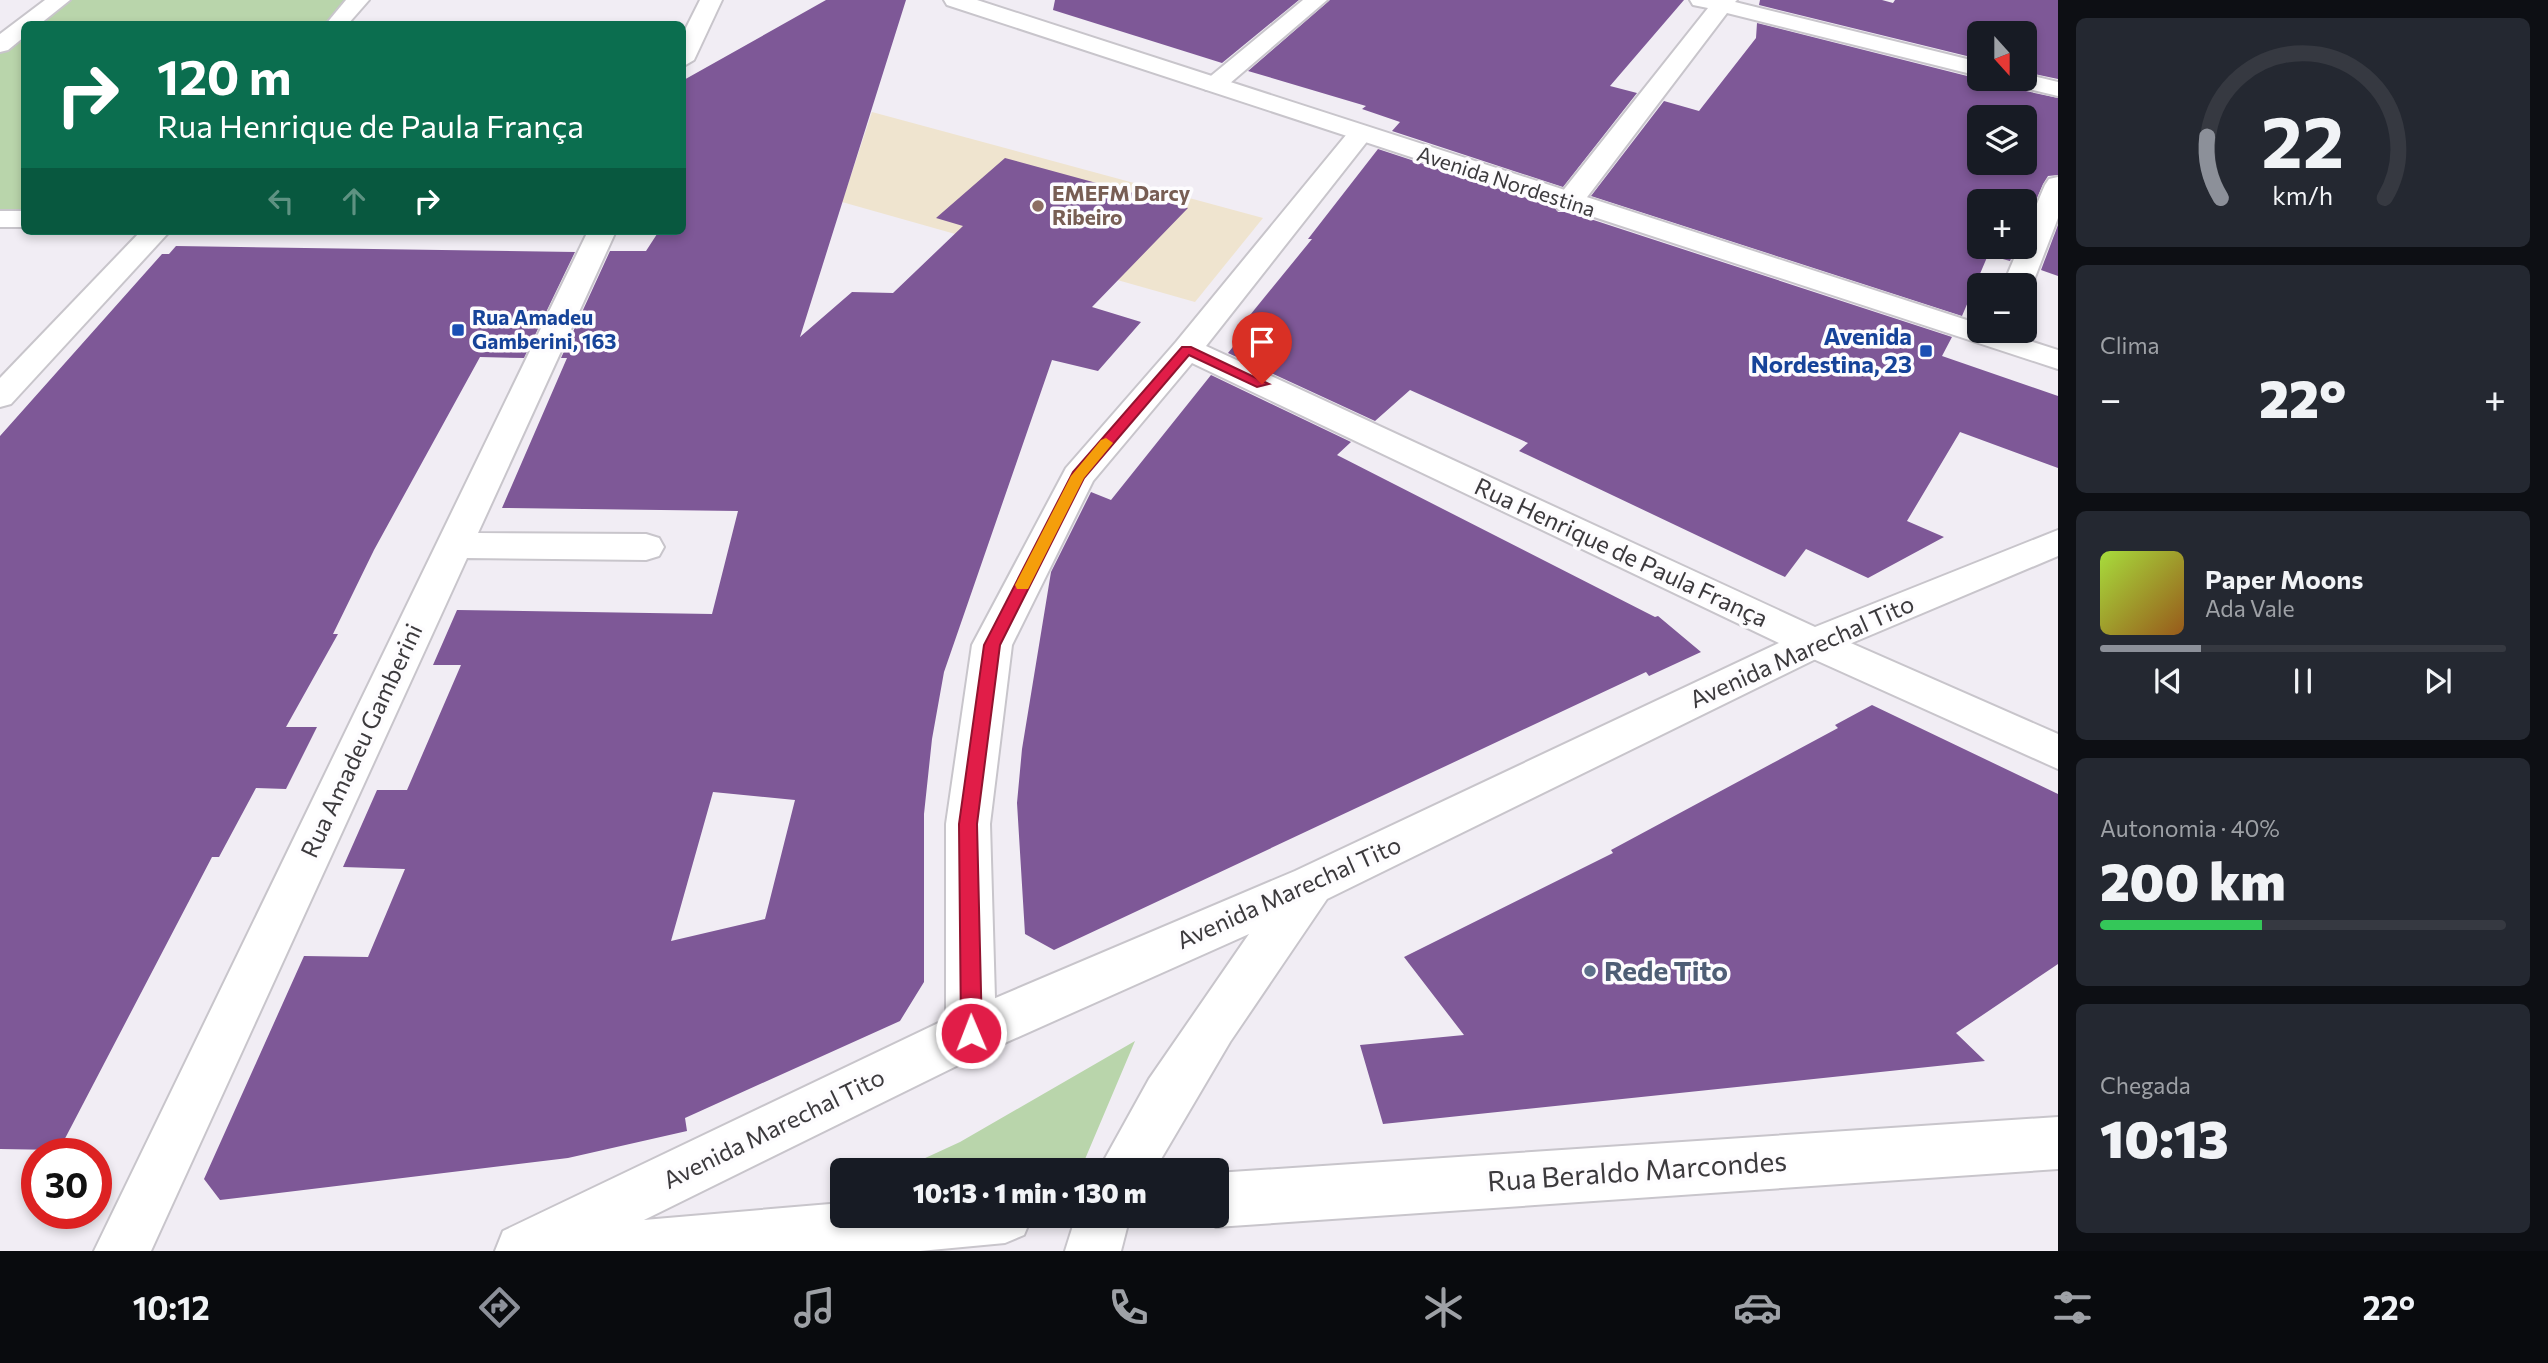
<!DOCTYPE html>
<html lang="pt">
<head>
<meta charset="utf-8">
<style>
	body { margin:0; font-family:Commissioner,sans-serif; background:#242831; color:#f1f3f6; height:100vh; display:flex; flex-direction:column; font-size:26px; white-space:nowrap }
	* { box-sizing:border-box; margin:0 }
	p { font-size:23px; color:#9ea1a6 }
	.icon { flex:none; width:38px; height:38px; fill:none; stroke:currentColor; stroke-width:2; stroke-linecap:round; stroke-linejoin:round }
	.map { position:relative; flex:1; overflow:hidden }
	.sheet { display:flex; flex-direction:column; gap:18px; padding:18px; background:#0d0f14; width:490px }
	.sheet>* { flex:none }
	.banner { position:absolute; left:21px; top:21px; width:665px; height:214px; border-radius:10px; box-shadow:0 4px 10px #0003; background:#0b6e4f; color:#fff; overflow:hidden }
	.needle { width:46px; rotate:159deg }
	.buttons { position:absolute; left:1967px; top:21px; display:grid; gap:14px }
	.buttons a { display:grid; place-items:center; width:70px; height:70px; border-radius:10px; background:#171b24; box-shadow:0 4px 10px #0003; font-size:35px }
	.speed { position:absolute; left:21px; top:1138px; display:flex; gap:14px; font-size:35px; font-weight:700; text-align:center }
	.speed>* { display:grid; place-content:center; width:91px; height:91px; border-radius:50%; background:#171b24; box-shadow:0 4px 10px #0003; line-height:1 }
	.speed .limit { border:10px solid #d22; background:#fff; color:#111 }
	.pin { position:absolute; display:grid; place-items:center; width:60px; height:60px; color:#fff; margin:-72px -30px; border-radius:50% 50% 50% 0; rotate:-45deg; box-shadow:0 0 7px #0007 }
	.pin .icon { rotate:45deg }
	.me { position:absolute; width:77px; margin:-38px; rotate:359deg; stroke-linejoin:round; filter:drop-shadow(0 0 5px #0008) }
	.turn { display:flex; align-items:center; gap:24px; height:147px; padding:0 21px; font-size:32px }
	.turn .icon { width:91px; height:91px; stroke-width:2.5 }
	.turn b { display:block; font-size:49px; line-height:60px }
	.lanes { display:flex; align-items:center; height:66px; padding:0 21px; background:#0003; justify-content:center; gap:35px; direction:ltr }
	.lanes .off { opacity:.35 }
	.big { font-size:52px; font-weight:800; line-height:1.1 }
	.sheet .card { flex:1; display:flex; flex-direction:column; justify-content:center; gap:10px; min-width:0; padding:0 24px; border-radius:10px; background:#242831 }
	.sheet .dial { align-items:center; gap:0 }
	.dial svg { height:182px; overflow:visible; fill:none; stroke:#363941; stroke-width:7; stroke-linecap:round; text-anchor:middle }
	.dial text { fill:#f1f3f6; stroke:none }
	.song { display:flex; align-items:center; gap:21px }
	.cover { width:84px; height:84px; border-radius:10px; background:linear-gradient(135deg,hsl(80 70% 55%),hsl(30 70% 35%)) }
	.played { height:7px; border-radius:4px; background:linear-gradient(90deg,#8c9099 25%,#363941 25%) }
	.keys { display:flex; justify-content:space-around; direction:ltr }
	.heat { display:flex; justify-content:space-between; align-items:center; font-size:38px; direction:ltr }
	.charge { height:10px; border-radius:5px; background:linear-gradient(90deg,#34c759 40%,#363941 0) }
	.trip { position:absolute; left:830px; top:1158px; width:399px; height:70px; border-radius:10px; background:#171b24; box-shadow:0 4px 10px #0003; font-weight:800; line-height:70px; text-align:center }
	.dock { display:flex; height:112px; justify-content:space-around; align-items:center; background:#090b0e; color:#9ea1a6 }
	.dock .icon { width:49px; height:49px }
	.dock .active { color:#8c9099 }
	.dock b { font-size:32px; color:#f1f3f6 }
	main { display:flex; flex:1; min-height:0 }
	.map>svg:first-child { display:block }
	.education { fill:#efe4cf }
	.green { fill:#b9d5ab }
	.building { fill:#7e5897; fill-rule:evenodd }
	.lines { fill:none; stroke-linecap:round; stroke-linejoin:round }
	.minor-casing { stroke:#c8c5cb; stroke-width:4 }
	.major-casing { stroke:#c8c5cb; stroke-width:4 }
	.minor { fill:#fff; fill-rule:evenodd }
	.major { fill:#fff; fill-rule:evenodd }
	.route { fill:#e11d48; stroke:#92132f; stroke-width:2 }
	.slow { fill:#f59e0b }
	.education-dot { fill:#8d6e63; stroke:#fdfcfe; stroke-width:2.5 }
	.transit-dot { fill:#1a4fb4; stroke:#fdfcfe; stroke-width:2.5 }
	.service-dot { fill:#5c6f8a; stroke:#fdfcfe; stroke-width:2.5 }
	.labels { text-anchor:middle; stroke-width:7; stroke-linejoin:round; paint-order:stroke }
	.far-street-label { font-size:21px; fill:#3c3a3d; stroke:#fdfcfe }
	.far-education-label { font-size:21px; font-weight:bold; fill:#785e54; stroke:#fdfcfe; text-anchor:start }
	.far-transit-label { font-size:21px; font-weight:bold; fill:#164399; stroke:#fdfcfe; text-anchor:start }
	.transit-label { font-size:24px; font-weight:bold; fill:#164399; stroke:#fdfcfe; text-anchor:end }
	.street-label { font-size:24px; fill:#3c3a3d; stroke:#fdfcfe }
	.near-service-label { font-size:28px; font-weight:bold; fill:#4e5e75; stroke:#fdfcfe; text-anchor:start }
	.near-street-label { font-size:28px; fill:#3c3a3d; stroke:#fdfcfe }
</style>
</head>
<body>
<main>
<div class="map">
<svg width="2058" height="1251" viewBox="0 0 2058 1251">
	<rect width="100%" height="100%" fill="#f1edf4"/>
	<!-- education -->
	<path class="education" d="M 872,112 L 1263,218 L 1195,302 L 842,202 Z"/>
	<!-- green -->
	<g class="green">
		<path d="M 63,0 L 356,0 L 335,24 L 31,24 Z"/>
		<path d="M 24,29 L 24,221 L 0,221 L 0,48 Z"/>
		<path d="M 1135,1041 L 1080,1171 L 897,1171 L 960,1142 Z"/>
	</g>
	<!-- building -->
	<g class="building">
		<path d="M 826,0 L 906,0 L 800,337 L 852,292 L 893,293 L 963,226 L 936,218 L 1005,158 L 1188,208 L 1092,307 L 1141,322 L 1098,371 L 1052,360 L 944,672 L 932,739 L 924,814 L 924,982 L 900,1021 L 685,1118 L 687,1131 L 568,1158 L 220,1200 L 204,1179 L 304,956 L 368,957 L 405,869 L 343,867 L 377,790 L 407,790 L 461,665 L 433,665 L 457,610 L 712,614 L 738,511 L 502,508 L 567,358 L 561,358 L 610,251 L 646,251 L 659,231 L 682,231 L 682,81 ZM 713,792 L 795,800 L 765,919 L 671,941 Z"/>
		<path d="M 1055,0 L 1299,0 L 1222,63 L 1053,10 Z"/>
		<path d="M 1330,0 L 1684,0 L 1610,86 L 1637,93 L 1563,187 L 1392,131 L 1400,122 L 1362,109 L 1366,106 L 1248,71 Z"/>
		<path d="M 1760,0 L 1882,0 L 1893,3 L 1895,0 L 2058,0 L 2058,79 L 2025,72 L 2025,33 L 1979,33 L 1979,59 L 1759,5 Z"/>
		<path d="M 1757,23 L 1979,79 L 2001,79 L 2007,87 L 2058,98 L 2058,175 L 2048,176 L 2043,184 L 2025,226 L 2025,201 L 1979,201 L 1979,247 L 2016,247 L 2010,261 L 1988,255 L 1962,316 L 1591,196 L 1664,101 L 1699,111 L 1756,38 ZM 1979,117 L 2025,117 L 2025,163 L 1979,163 Z"/>
		<path d="M 1378,149 L 1554,207 L 1558,212 L 1569,212 L 1952,337 L 1942,356 L 2058,396 L 2058,468 L 1960,432 L 1907,521 L 1944,537 L 1868,578 L 1806,549 L 1785,577 L 1519,451 L 1528,443 L 1410,390 L 1375,421 L 1228,353 L 1240,338 L 1233,336 L 1312,239 L 1308,239 Z"/>
		<path d="M 2058,225 L 2058,276 L 2041,270 Z"/>
		<path d="M 176,246 L 575,252 L 524,358 L 480,357 L 374,550 L 333,634 L 338,634 L 286,727 L 317,727 L 286,789 L 256,788 L 219,857 L 212,857 L 59,1150 L 0,1149 L 0,436 L 162,254 L 169,254 Z"/>
		<path d="M 1211,375 L 1351,442 L 1337,455 L 1655,617 L 1658,616 L 1701,652 L 1649,676 L 1646,672 L 1054,950 L 1025,934 L 1017,803 L 1022,749 L 1051,572 L 1091,492 L 1111,500 Z"/>
		<path d="M 1872,705 L 2058,794 L 2058,964 L 1956,1033 L 1985,1061 L 1383,1124 L 1360,1045 L 1464,1035 L 1404,957 L 1613,853 L 1611,850 L 1838,728 L 1835,725 Z"/>
	</g>
	<g class="lines">
		<!-- minor casing -->
		<g class="minor-casing">
			<g id="minor">
				<path d="M 45,0 L 70,0 L 40,24 L 24,24 L 24,37 L 8,50 L 0,52 L 0,34 Z"/>
				<path d="M 346,0 L 369,0 L 348,24 L 326,24 Z"/>
				<path d="M 700,0 L 722,0 L 694,60 L 682,67 L 682,36 Z"/>
				<path d="M 1303,0 L 1327,0 L 1222,90 L 1206,90 L 1202,85 L 1206,80 Z"/>
				<path d="M 1690,0 L 1737,0 L 1735,2 L 1979,62 L 1979,76 L 1727,13 L 1578,209 L 1558,209 L 1555,203 L 1558,197 L 1708,8 L 1693,5 Z"/>
				<path d="M 2025,74 L 2058,82 L 2058,96 L 2008,84 L 2004,79 L 2025,79 Z"/>
				<path d="M 1360,126 L 1369,129 L 1373,134 L 1369,139 L 1206,346 L 1828,633 L 2058,734 L 2058,769 L 1800,653 L 1192,363 L 1093,481 L 1012,645 L 990,824 L 996,1033 L 989,1050 L 971,1056 L 953,1050 L 946,1033 L 946,824 L 972,645 L 1066,468 L 1176,342 L 1351,129 Z"/>
				<path d="M 2058,177 L 2058,218 L 2032,285 L 2025,292 L 2025,285 L 2003,285 L 2019,247 L 2025,247 L 2025,232 L 2045,185 L 2049,179 Z"/>
				<rect x="0" y="211" width="24" height="16"/>
				<path d="M 141,231 L 170,231 L 11,404 L 0,407 L 0,378 Z"/>
				<path d="M 588,231 L 616,231 L 478,533 L 646,534 L 659,538 L 664,547 L 659,556 L 646,560 L 467,558 L 151,1251 L 94,1251 Z"/>
			</g>
		</g>
		<!-- major casing -->
		<g class="major-casing">
			<g id="major">
				<path d="M 944,0 L 977,0 L 1979,324 L 1979,331 L 1999,331 L 2058,350 L 2058,369 L 947,5 Z"/>
				<path d="M 2058,530 L 2058,556 L 1828,653 L 1327,899 L 1230,1042 L 1154,1171 L 1098,1171 L 1149,1079 L 1249,934 L 989,1050 L 644,1220 L 842,1203 L 842,1216 L 1032,1216 L 1024,1235 L 1005,1243 L 920,1251 L 495,1251 L 503,1231 L 953,1016 L 1295,871 L 1800,633 Z"/>
				<path d="M 2058,1117 L 2058,1169 L 1216,1227 L 1196,1216 L 1216,1216 L 1216,1173 Z"/>
				<path d="M 1076,1216 L 1130,1216 L 1121,1251 L 1065,1251 Z"/>
			</g>
		</g>
		<!-- minor -->
		<use href="#minor" class="minor"/>
		<!-- major -->
		<use href="#major" class="major"/>
	</g>
	<!-- route -->
	<path class="route" d="M 1182,347 L 1191,347 L 1269,384 L 1257,387 L 1189,355 L 1084,478 L 1000,645 L 977,824 L 982,1033 L 979,1040 L 971,1042 L 964,1040 L 961,1033 L 959,824 L 984,645 L 1073,472 Z"/>
	<!-- slow -->
	<path class="slow" d="M 1106,438 L 1113,443 L 1084,478 L 1028,589 L 1017,589 L 1015,585 L 1071,476 L 1101,440 Z"/>
	<!-- markers -->
	<circle class="education-dot" cx="1038" cy="206" r="7"/>
	<g class="transit-dot">
		<rect x="451" y="323" width="14" height="14" rx="3.5"/>
		<rect x="1919" y="344" width="14" height="14" rx="3.5"/>
	</g>
	<circle class="service-dot" cx="1590" cy="971" r="7"/>
	<g class="labels">
		<!-- far-street labels -->
		<g class="far-street-label">
			<text transform="translate(1506 182) rotate(18)" y="7">Avenida Nordestina</text>
		</g>
		<!-- far-education labels -->
		<g class="far-education-label">
			<text x="1052" y="201">EMEFM Darcy<tspan x="1052" dy="24">Ribeiro</tspan></text>
		</g>
		<!-- far-transit labels -->
		<g class="far-transit-label">
			<text x="472" y="325">Rua Amadeu<tspan x="472" dy="24">Gamberini, 163</tspan></text>
		</g>
		<!-- transit labels -->
		<g class="transit-label">
			<text x="1912" y="345">Avenida<tspan x="1912" dy="28">Nordestina, 23</tspan></text>
		</g>
		<!-- street labels -->
		<g class="street-label">
			<text transform="translate(1621 553) rotate(25)" y="8">Rua Henrique de Paula França</text>
			<text transform="translate(1802 652) rotate(-24)" y="8">Avenida Marechal Tito</text>
			<text transform="translate(362 741) rotate(-65)" y="8">Rua Amadeu Gamberini</text>
			<text transform="translate(1289 893) rotate(-24)" y="8">Avenida Marechal Tito</text>
			<text transform="translate(774 1129) rotate(-26)" y="8">Avenida Marechal Tito</text>
		</g>
		<!-- near-service labels -->
		<g class="near-service-label">
			<text x="1604" y="981">Rede Tito</text>
		</g>
		<!-- near-street labels -->
		<g class="near-street-label">
			<text transform="translate(1637 1171) rotate(-4)" y="10">Rua Beraldo Marcondes</text>
		</g>
	</g>
</svg>
<div class="buttons">
<a><svg class="needle" viewBox="-14 -14 28 28"><path d="M0-13l5 13h-10z" fill="#e53935"/><path d="M0 13l5-13h-10z" fill="#9ea1a6"/></svg></a>
<a><svg class="icon" aria-label="layers" viewBox="0 0 24 24"><path d="M12 4l9 5-9 5-9-5zM3 14l9 5 9-5"/></svg></a>
<a>+</a>
<a>−</a>
</div>
<div class="speed"><div class="limit">30</div></div>
<div class="pin" style="left:1262px;top:384px;background:#d93025"><svg class="icon" aria-label="arrive" viewBox="0 0 24 24"><path d="M6 21V4h12l-3 4 3 4H6"/></svg></div>
<svg class="me" style="left:971px;top:1033px" viewBox="-20 -20 40 40"><circle r="17" fill="#e11d48" stroke="#fff" stroke-width="3"/><path d="M0-11L8 9 0 5-8 9z" fill="#fff"/></svg>
<div class="trip">10:13 · 1 min · 130 m</div>
<div class="banner">
<div class="turn"><svg class="icon" aria-label="right" viewBox="0 0 24 24"><path d="M7 20v-9h11M14 6l5 5-5 5"/></svg><div><b>120 m</b>Rua Henrique de Paula França</div></div>
<div class="lanes"><svg class="icon off" aria-label="left" viewBox="0 0 24 24"><path d="M17 20v-9H6M10 6l-5 5 5 5"/></svg><svg class="icon off" aria-label="ahead" viewBox="0 0 24 24"><path d="M12 20V5M6 11l6-6 6 6"/></svg><svg class="icon" aria-label="right" viewBox="0 0 24 24"><path d="M7 20v-9h11M14 6l5 5-5 5"/></svg></div>
</div>
</div>
<section class="sheet">
<div class="card dial"><svg viewBox="0 0 100 80">
<path d="M14 69A42 42 0 1 1 86 69"/>
<path d="M14 69A42 42 0 0 1 8 42" stroke="#8c9099"/>
<text x="50" y="56" font-size="32" font-weight="700">22</text>
<text x="50" y="72" font-size="11">km/h</text>
</svg></div>
<div class="card"><p>Clima</p>
<div class="heat"><a>−</a><b class="big">22°</b><a>+</a></div>
</div>
<div class="card">
<div class="song"><i class="cover"></i><div><b>Paper Moons</b><p>Ada Vale</p></div></div>
<div class="played"></div>
<div class="keys"><svg class="icon" aria-label="previous" viewBox="0 0 24 24"><path d="M18 5L8 12l10 7zM5 5v14"/></svg><svg class="icon" aria-label="pause" viewBox="0 0 24 24"><path d="M8 5v14M16 5v14"/></svg><svg class="icon" aria-label="next" viewBox="0 0 24 24"><path d="M6 5l10 7-10 7zM19 5v14"/></svg></div>
</div>
<div class="card"><p>Autonomia · 40%</p><b class="big">200 km</b><div class="charge"></div></div>
<div class="card"><p>Chegada</p><b class="big">10:13</b></div>
</section>
</main>
<nav class="dock">
<b>10:12</b>
<svg class="icon active" aria-label="directions" viewBox="0 0 24 24"><path d="M12 3l9 9-9 9-9-9zM9 14v-3h6M13 9l2 2-2 2"/></svg>
<svg class="icon" aria-label="music" viewBox="0 0 24 24"><path d="M9 18V5l10-2v13"/><circle cx="6" cy="18" r="3"/><circle cx="16" cy="16" r="3"/></svg>
<svg class="icon" aria-label="phone" viewBox="0 0 24 24"><path d="M5 4h4l2 5-3 2q2 4 5 5l2-3 5 2v4C11 20 4 13 5 4z"/></svg>
<svg class="icon" aria-label="climate" viewBox="0 0 24 24"><path d="M12 3v18M4 7l16 10M4 17L20 7"/></svg>
<svg class="icon" aria-label="car" viewBox="0 0 24 24"><path d="M5 17H2v-5l4-1 3-4h7l3 4 3 1v5h-3M9 17h6M6 11h13"/><circle cx="7" cy="17" r="2"/><circle cx="17" cy="17" r="2"/></svg>
<svg class="icon" aria-label="filters" viewBox="0 0 24 24"><path d="M4 7h16M4 17h16"/><circle cx="9" cy="7" r="2"/><circle cx="15" cy="17" r="2"/></svg>
<b>22°</b>
</nav>
</body>
</html>
